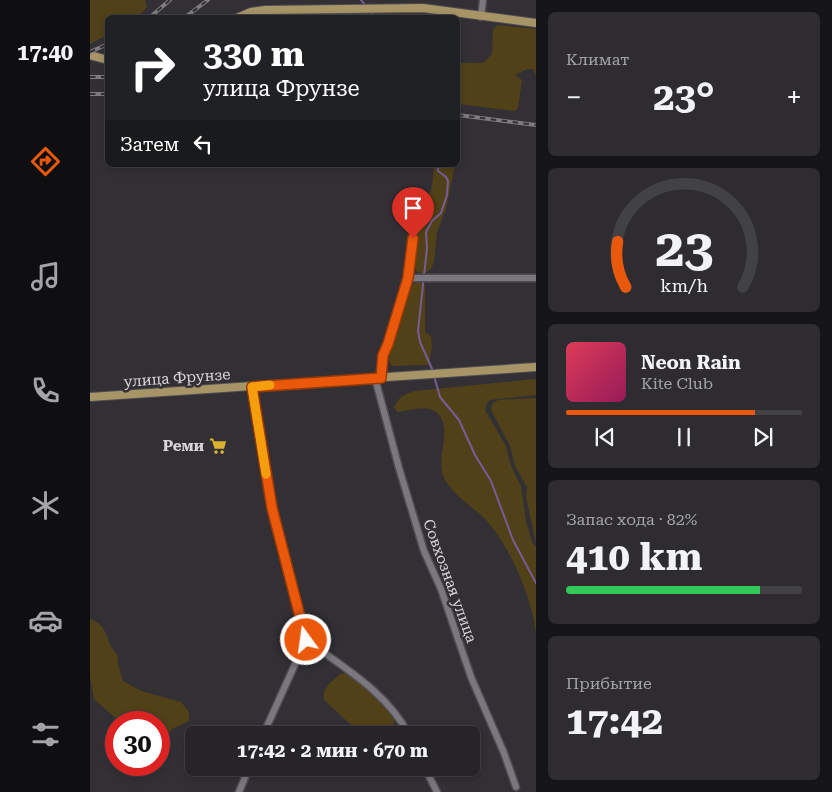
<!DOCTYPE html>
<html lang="ru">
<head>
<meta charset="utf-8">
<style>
	body { margin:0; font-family:"Roboto Serif",serif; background:#2e2c30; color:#f1f3f6; height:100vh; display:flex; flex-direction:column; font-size:19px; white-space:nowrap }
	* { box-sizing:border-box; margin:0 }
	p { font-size:16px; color:#a4a4a8 }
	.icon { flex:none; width:28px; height:28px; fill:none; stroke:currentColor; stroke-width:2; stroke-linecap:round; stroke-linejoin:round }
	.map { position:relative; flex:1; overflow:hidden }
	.drawer { display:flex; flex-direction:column; gap:12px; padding:12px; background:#151416; width:296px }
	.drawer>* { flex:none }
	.top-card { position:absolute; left:15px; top:15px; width:355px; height:152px; border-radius:8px; box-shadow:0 2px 8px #0003,0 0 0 1px #424145; background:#202124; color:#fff; overflow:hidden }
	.speed { position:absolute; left:15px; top:711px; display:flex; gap:10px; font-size:25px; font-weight:700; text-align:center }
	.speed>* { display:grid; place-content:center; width:65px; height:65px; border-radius:50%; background:#262428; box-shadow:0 2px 8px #0003,0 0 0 1px #424145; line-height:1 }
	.speed .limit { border:8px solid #d22; background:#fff; color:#111 }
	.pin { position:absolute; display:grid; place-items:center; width:42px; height:42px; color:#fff; margin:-51px -21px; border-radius:50% 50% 50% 0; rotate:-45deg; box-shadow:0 0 5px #0007 }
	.pin .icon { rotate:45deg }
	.me { position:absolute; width:55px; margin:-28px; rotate:346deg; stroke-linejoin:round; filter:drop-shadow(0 0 4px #0008) }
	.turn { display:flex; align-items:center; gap:18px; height:105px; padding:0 15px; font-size:22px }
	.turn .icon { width:65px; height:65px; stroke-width:2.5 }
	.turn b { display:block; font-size:35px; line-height:42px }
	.then { display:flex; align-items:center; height:48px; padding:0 15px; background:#0003; gap:10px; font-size:19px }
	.big { font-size:38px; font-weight:700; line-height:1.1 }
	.drawer .tile { flex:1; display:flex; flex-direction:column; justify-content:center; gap:8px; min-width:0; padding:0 18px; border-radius:8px; background:#2e2c30 }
	.drawer .dial { align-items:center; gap:0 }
	.dial svg { height:130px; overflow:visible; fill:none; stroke:#424145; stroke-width:7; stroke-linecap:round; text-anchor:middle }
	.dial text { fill:#f1f3f6; stroke:none }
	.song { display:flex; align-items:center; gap:15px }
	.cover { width:60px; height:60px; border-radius:8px; background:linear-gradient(135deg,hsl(350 70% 55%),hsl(330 70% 35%)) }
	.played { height:5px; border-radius:2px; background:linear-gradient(90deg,#ea580c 80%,#424145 80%) }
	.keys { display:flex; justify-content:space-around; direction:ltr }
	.heat { display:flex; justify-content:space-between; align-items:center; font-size:28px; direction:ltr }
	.charge { height:8px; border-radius:4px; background:linear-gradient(90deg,#34c759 82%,#424145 0) }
	.trip { position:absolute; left:95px; top:726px; width:295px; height:50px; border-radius:8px; background:#262428; box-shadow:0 2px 8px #0003,0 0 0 1px #424145; font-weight:700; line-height:50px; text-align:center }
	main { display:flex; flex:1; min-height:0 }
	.dock { display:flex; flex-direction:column; width:90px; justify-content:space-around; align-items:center; background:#0f0e10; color:#a4a4a8 }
	.dock .icon { width:35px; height:35px }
	.dock .active { color:#ea580c }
	.dock b { font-size:22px; color:#f1f3f6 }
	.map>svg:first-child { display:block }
	.green { fill:#504118 }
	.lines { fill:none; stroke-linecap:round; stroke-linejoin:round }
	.stream { stroke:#785d96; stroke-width:2 }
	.minor-casing { stroke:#4f4d52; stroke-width:9 }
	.major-casing { stroke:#4f4d52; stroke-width:10 }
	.minor { stroke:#7a787e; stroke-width:6 }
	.major { stroke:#a79467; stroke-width:8 }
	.rail-casing { stroke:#7e7c80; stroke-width:4 }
	.rail { stroke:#323035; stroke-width:2; stroke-dasharray:5.5; stroke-linecap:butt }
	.route-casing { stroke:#983908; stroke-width:12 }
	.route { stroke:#ea580c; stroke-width:9 }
	.slow { stroke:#f59e0b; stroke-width:9 }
	.labels { text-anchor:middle; stroke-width:5; stroke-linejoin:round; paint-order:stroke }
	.street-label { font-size:15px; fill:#d7d5d9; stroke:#323035 }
	.poi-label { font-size:15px; font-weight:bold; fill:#d7d5d9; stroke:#323035; text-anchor:end }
</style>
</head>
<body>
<main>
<nav class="dock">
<b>17:40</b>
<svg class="icon active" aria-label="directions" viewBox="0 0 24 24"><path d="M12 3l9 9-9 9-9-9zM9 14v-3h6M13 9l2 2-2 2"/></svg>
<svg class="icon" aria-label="music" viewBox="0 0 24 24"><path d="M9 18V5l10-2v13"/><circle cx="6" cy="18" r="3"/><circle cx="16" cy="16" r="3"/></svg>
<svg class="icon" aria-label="phone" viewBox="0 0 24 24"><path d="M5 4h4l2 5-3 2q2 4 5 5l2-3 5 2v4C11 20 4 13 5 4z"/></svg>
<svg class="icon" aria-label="climate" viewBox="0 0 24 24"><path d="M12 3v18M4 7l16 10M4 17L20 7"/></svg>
<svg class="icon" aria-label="car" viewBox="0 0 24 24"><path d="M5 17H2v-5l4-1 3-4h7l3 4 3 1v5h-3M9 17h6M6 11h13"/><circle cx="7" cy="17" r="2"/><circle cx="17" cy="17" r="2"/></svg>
<svg class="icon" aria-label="filters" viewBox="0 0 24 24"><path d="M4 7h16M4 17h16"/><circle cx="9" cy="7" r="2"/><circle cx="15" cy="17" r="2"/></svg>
</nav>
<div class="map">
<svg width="446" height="792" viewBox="0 0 446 792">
	<rect width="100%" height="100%" fill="#323035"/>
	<!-- green -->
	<g class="green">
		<path d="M 0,0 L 55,0 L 57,7 L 48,17 L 18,18 L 17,35 L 0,44 Z"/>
		<path d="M 407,25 L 446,29 L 446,76 L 443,69 L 437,69 L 425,75 L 432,80 L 428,108 L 425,111 L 368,104 L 368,63 L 393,63 L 402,54 L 403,30 Z"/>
		<path d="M 344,165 L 365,165 L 356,209 L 347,232 L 344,262 L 341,269 L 333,274 L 326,271 L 324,254 L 328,224 L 342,186 Z"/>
		<path d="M 331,282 L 335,286 L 335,332 L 341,336 L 342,346 L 339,365 L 302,366 L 298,359 L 313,305 L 323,284 Z"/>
		<path d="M 446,379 L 446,395 L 400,400 L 396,405 L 395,410 L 416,446 L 421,466 L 431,486 L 436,521 L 442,542 L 446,547 L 446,634 C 442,598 421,548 396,520 C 384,508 363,495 355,480 C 344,460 362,435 350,416 C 341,402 320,411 307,412 L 304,407 C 309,397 314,394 325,391 Z"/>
		<path d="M 446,398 L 446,543 L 436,497 L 437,487 L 425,466 L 420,446 L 401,410 L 402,404 L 408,400 Z"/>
		<path d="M 0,619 C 15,624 15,633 21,646 C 23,650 26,652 28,656 L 28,664 L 33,681 L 51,691 L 91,702 L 99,712 L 99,721 L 82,729 L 75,742 L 69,744 L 69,722 L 30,722 L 4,699 L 0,677 Z"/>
		<path d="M 257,673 L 298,707 L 305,718 L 304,724 L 290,735 L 272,735 L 234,700 C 232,687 242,682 250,674 Z"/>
	</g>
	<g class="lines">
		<!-- stream -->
		<g class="stream">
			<path d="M 271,0 L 276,6"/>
			<path d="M 280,11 L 285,18"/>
			<path d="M 343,371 L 330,342 L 328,331 L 337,248 L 336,232 L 342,221 L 351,213 L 357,195 L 358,181 L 356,177 L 348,171 L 348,165"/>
			<path d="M 344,376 L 350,397 L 369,420 L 385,455 L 401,481 L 423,540 L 446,583"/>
		</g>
		<!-- minor casing -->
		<g class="minor-casing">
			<g id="minor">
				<path d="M 391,17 L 393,0"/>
				<path d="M 318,278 L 446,278"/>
				<path d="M 285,378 L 309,468 L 334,551 L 351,589 L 381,677 L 414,753 L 426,787"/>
				<path d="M 291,378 L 293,355 L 298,345 L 318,278 L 325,224"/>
				<path d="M 162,387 L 183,508 L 216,640 L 173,735"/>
				<path d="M 216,640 C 253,667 298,693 319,735"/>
				<path d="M 335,768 L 347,792"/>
				<path d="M 149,792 L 159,768"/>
			</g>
		</g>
		<!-- major casing -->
		<g class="major-casing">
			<g id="major">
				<path d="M 147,18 L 161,12 L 175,10 L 333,8 L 446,23"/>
				<path d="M 0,55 L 18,60"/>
				<path d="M 0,397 L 446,367"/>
			</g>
		</g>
		<!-- minor -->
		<use href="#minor" class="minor"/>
		<!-- major -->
		<use href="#major" class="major"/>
		<!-- rail casing -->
		<g class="rail-casing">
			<g id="rail">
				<path d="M 59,18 L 80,0"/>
				<path d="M 94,18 L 118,0"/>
				<path d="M 0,52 L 18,44"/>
				<path d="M 0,77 L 18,77"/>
				<path d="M 0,94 L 18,94"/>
				<path d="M 368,115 L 446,125"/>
			</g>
		</g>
		<!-- rail -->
		<use href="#rail" class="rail"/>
	</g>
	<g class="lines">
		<!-- route casing -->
		<g class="route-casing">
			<path id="route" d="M 216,640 L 182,508 L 162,387 L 291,378 L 293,355 L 298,344 L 318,278 L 323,238"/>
		</g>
		<!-- route -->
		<use href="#route" class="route"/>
		<!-- slow -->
		<path class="slow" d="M 176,474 L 162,387 L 180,385"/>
	</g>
	<!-- icons -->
	<defs>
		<g id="supermarket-bare" transform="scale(1.35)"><path d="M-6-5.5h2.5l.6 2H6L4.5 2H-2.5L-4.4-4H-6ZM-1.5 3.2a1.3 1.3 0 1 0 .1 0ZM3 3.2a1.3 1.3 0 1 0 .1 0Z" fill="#dcb233" stroke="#323035" stroke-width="2.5" paint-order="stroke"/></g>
	</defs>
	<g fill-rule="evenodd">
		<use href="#supermarket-bare" x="128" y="446"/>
	</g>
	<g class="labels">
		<!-- street labels -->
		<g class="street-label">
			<text transform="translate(87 378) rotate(-4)" y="5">улица Фрунзе</text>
			<text transform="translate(360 581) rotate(70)" y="5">Совхозная улица</text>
		</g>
		<!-- poi labels -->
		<g class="poi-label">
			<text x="114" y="451">Реми</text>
		</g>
	</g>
</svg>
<div class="speed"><div class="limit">30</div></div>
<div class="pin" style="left:323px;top:238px;background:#d93025"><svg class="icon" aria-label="arrive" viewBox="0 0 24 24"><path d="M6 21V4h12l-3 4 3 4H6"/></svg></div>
<svg class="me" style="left:216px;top:640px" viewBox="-20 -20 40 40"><circle r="17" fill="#ea580c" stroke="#fff" stroke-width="3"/><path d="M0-11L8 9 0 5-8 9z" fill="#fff"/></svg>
<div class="trip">17:42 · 2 мин · 670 m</div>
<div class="top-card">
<div class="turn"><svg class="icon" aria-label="right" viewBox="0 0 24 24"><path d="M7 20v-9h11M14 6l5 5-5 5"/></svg><div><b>330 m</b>улица Фрунзе</div></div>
<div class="then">Затем<svg class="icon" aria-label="left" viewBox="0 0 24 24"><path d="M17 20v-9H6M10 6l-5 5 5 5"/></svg></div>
</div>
</div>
<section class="drawer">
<div class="tile"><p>Климат</p>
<div class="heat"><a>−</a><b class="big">23°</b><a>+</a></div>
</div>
<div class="tile dial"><svg viewBox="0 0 100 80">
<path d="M14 69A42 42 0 1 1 86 69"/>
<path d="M14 69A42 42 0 0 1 9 41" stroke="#ea580c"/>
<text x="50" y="56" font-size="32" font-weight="700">23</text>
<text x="50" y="72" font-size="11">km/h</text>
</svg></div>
<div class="tile">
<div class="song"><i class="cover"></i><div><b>Neon Rain</b><p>Kite Club</p></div></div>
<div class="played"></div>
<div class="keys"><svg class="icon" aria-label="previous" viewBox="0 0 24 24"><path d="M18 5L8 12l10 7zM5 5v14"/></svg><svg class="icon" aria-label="pause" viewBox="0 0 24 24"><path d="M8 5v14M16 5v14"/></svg><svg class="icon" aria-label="next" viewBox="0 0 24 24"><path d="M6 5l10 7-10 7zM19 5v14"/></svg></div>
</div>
<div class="tile"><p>Запас хода · 82%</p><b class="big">410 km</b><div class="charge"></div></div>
<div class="tile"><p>Прибытие</p><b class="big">17:42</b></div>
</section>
</main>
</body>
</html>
